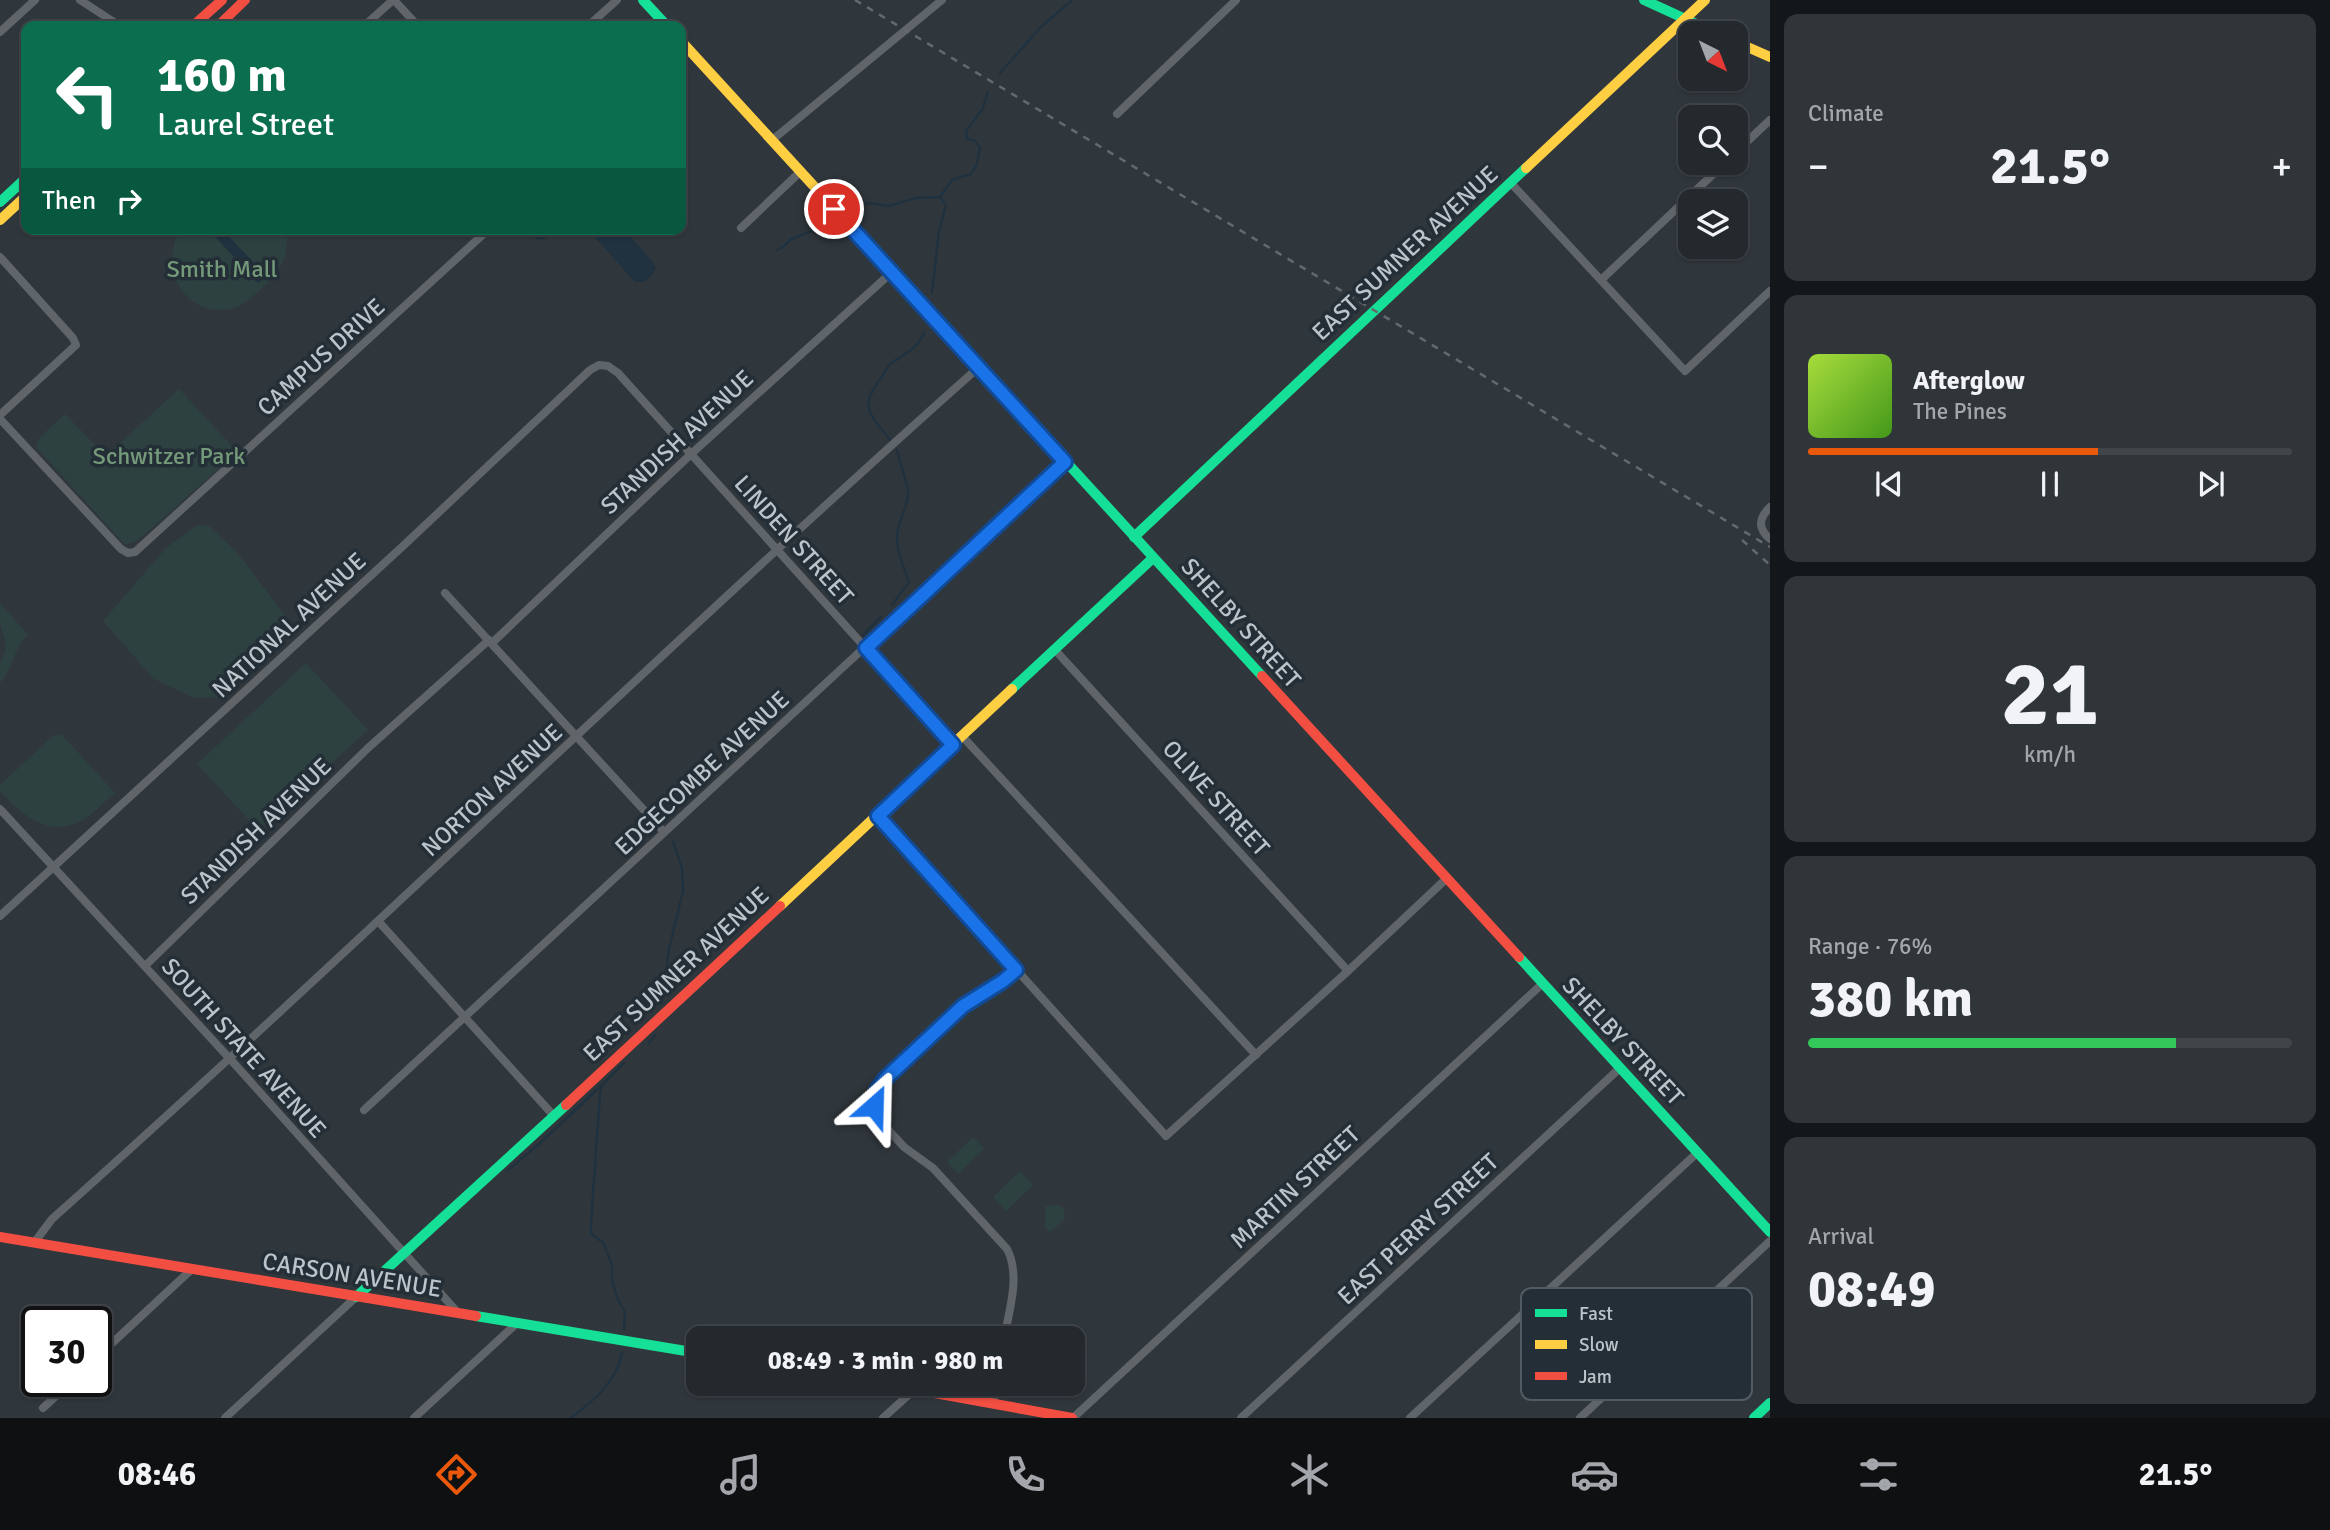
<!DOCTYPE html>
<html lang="en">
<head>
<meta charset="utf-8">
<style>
	body { margin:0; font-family:Signika,sans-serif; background:#303539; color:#f1f3f6; height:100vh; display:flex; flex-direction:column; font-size:26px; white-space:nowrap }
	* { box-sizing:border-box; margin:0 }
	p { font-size:23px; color:#a3a6aa }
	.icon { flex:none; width:38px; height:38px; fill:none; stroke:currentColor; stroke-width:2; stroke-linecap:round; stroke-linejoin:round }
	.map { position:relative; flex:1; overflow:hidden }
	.panel { display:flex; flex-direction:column; gap:14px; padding:14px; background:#141719; width:560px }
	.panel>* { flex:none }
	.top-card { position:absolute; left:21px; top:21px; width:665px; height:214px; border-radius:14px; box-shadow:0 2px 5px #0004,0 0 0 2px #414549; background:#0b6e4f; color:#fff; overflow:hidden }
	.needle { width:46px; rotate:138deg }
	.tools { position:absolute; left:1678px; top:21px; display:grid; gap:14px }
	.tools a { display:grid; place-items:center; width:70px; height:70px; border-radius:14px; background:#24292d; box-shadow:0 2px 5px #0004,0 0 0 2px #414549; font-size:35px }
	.speed { position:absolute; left:21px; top:1306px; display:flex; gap:14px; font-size:35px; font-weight:700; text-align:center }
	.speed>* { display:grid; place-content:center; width:91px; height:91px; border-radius:50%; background:#24292d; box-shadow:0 2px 5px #0004,0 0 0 2px #414549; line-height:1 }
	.speed .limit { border:4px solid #111; border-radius:10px; background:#fff; color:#111 }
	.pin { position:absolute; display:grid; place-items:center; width:60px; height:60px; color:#fff; margin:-30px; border:4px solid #fff; border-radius:50%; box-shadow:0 2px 7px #0007 }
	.me { position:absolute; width:77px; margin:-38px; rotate:25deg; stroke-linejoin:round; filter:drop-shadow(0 0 5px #0008) }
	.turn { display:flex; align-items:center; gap:24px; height:147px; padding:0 21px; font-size:32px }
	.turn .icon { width:91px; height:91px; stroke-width:2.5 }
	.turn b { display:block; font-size:49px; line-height:60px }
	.then { display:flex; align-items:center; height:66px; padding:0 21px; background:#0003; gap:14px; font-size:26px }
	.big { font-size:52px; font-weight:700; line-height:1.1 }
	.panel .widget { flex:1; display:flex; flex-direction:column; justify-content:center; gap:10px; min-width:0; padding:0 24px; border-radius:14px; background:#303539 }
	.panel .dial { align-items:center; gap:0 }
	.dial b { font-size:91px; line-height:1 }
	.song { display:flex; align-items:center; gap:21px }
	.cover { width:84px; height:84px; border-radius:10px; background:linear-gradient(135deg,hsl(80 70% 55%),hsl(100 70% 35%)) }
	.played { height:7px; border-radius:4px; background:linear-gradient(90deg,#ea580c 60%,#414549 60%) }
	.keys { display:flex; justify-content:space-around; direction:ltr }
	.heat { display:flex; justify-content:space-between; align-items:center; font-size:38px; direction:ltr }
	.charge { height:10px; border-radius:5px; background:linear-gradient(90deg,#34c759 76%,#414549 0) }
	.trip { position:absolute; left:686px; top:1326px; width:399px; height:70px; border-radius:14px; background:#24292d; box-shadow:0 2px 5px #0004,0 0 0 2px #414549; font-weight:700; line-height:70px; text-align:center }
	.tab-bar { display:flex; height:112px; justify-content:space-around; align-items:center; background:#0e1012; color:#a3a6aa }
	.tab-bar .icon { width:49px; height:49px }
	.tab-bar .selected { color:#ea580c }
	.tab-bar b { font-size:32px; color:#f1f3f6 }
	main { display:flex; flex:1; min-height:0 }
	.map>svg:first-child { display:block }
	.green { fill:#2d4141 }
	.water { fill:#20313f }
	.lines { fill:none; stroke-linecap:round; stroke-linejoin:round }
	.stream { stroke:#20313f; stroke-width:2.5 }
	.street { stroke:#60656a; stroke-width:8 }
	.fast { stroke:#16e098; stroke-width:10 }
	.slow { stroke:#ffcf43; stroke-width:10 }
	.jam { stroke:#f24e42; stroke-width:10 }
	.rail { stroke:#64696d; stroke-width:2.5; stroke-dasharray:7 7; stroke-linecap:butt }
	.route-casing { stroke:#114b97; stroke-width:18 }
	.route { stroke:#1a73e8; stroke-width:12 }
	.labels { text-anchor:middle; stroke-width:7; stroke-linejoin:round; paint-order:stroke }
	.street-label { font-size:24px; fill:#bcc4cb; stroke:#232e37 }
	.park-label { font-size:24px; fill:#759a79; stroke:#232e37 }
	.key { fill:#232e37; stroke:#515b63; stroke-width:2 }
	.key-label { font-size:19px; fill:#bcc4cb }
</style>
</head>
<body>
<main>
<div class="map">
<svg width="1770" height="1418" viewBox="0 0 1770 1418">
	<rect width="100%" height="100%" fill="#30373c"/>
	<!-- green -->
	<g class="green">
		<path d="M 180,229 L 286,229 C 290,253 282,270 264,286 C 256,293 249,302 239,306 C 190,324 156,273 180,229 Z"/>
		<path d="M 179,389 L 231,445 L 231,458 L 137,541 L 125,545 L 36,447 L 39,438 L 65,414 L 106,456 Z"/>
		<path d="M 197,525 L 209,526 L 236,551 L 295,629 L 221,697 L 194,698 L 154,679 L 103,621 L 166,548 Z"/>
		<path d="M 0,603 L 28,635 C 12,650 15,666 0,683 L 0,664 L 5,651 L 5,640 L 0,623 Z"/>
		<path d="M 306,663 L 368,730 L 258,830 L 197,764 Z"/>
		<path d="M 54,735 L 62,735 L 115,793 C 105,801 96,811 86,818 C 51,841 22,815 0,791 L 0,785 Z"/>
		<path d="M 973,1137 L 984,1149 L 958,1174 L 947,1162 Z"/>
		<path d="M 1020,1171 L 1033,1185 L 1006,1211 L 993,1197 Z"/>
		<path d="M 1060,1205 L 1064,1209 L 1065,1219 L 1050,1232 L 1045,1228 L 1046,1206 Z"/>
	</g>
	<!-- water -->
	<g class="water">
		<path d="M 208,229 L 222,229 L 266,276 L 258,283 Z"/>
		<path d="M 528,229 L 569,229 L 541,240 L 535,238 Z"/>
		<path d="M 585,229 L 624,229 L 653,262 L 656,268 L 653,274 L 644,282 L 635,282 L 591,233 Z"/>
	</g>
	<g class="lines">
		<!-- stream -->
		<g class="stream">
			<path d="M 1000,73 L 1040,28 L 1072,0"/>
			<path d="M 940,197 L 952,180 L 971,174 L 977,164 L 980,147 L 974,140 L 967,139 L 966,131 L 982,110 L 988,92"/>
			<path d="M 848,208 L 868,203 L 889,206 L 916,198 L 940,197"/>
			<path d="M 777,250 L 783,247 L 791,239 L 812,231 L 827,220"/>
			<path d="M 932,293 L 939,231 L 946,205 L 940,197"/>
			<path d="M 890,440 C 867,410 859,407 883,375 C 887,370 887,365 893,362 C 906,353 918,348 924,333"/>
			<path d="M 892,605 L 909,582 C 903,564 894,548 898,529 C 901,516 908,506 908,492 C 908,485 899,460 897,450"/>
			<path d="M 863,635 L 881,617"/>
			<path d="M 662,1002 L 669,949 L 683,891 L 682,868 L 673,842"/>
			<path d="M 649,1043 L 655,1035"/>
			<path d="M 624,1063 L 602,1085 L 600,1094 L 591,1223 L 591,1233 L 604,1244 L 612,1265 L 612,1280 L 617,1298 L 625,1312 L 624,1329"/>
			<path d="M 508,1170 L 539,1144 L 601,1086"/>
			<path d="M 571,1418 C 593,1401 617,1382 622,1353"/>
		</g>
		<!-- street -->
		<g class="street">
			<path d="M 80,0 L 120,26"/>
			<path d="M 394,0 L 418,26"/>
			<path d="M 364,26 L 393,0"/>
			<path d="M 588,26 L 617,0"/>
			<path d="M 0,32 L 35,0"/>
			<path d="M 1117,114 L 1236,0"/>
			<path d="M 771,141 L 942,0"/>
			<path d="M 1736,152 L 1770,120"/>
			<path d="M 1510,182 L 1685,371 L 1770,291"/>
			<path d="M 741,228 L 800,172"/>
			<path d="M 0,257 L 73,338 L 76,345 L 0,415"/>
			<path d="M 1601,280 L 1725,163"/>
			<path d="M 0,419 L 121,549 L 128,553 L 135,552 L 489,229"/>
			<path d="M 1770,507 C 1759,518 1757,528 1770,539"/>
			<path d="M 445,593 L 664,832"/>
			<path d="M 492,643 L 690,455 L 892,272"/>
			<path d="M 1056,651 L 1348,971"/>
			<path d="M 963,737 L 1256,1055"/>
			<path d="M 0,809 L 231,1060 L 459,1314"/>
			<path d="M 878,816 L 1166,1136 L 1348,971 L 1446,879"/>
			<path d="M 0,916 L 403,546 L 590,370 L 599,365 L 608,366 L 618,373 L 953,745"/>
			<path d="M 379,922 L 553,1115"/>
			<path d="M 145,966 L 368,748 L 489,640"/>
			<path d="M 364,1110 L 1065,462"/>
			<path d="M 34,1243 L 52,1219 C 365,940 665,646 979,367"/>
			<path d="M 1004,1339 C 1009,1310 1021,1276 1007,1249 L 933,1168 L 904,1147 L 881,1122 L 876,1112 L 874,1101 L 877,1090 L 885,1079 L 966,1004 L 1003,981 L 1016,970"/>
			<path d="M 96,1358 L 192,1269"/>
			<path d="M 993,1402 L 996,1384"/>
			<path d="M 43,1408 L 72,1381"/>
			<path d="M 225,1418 L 356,1297"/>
			<path d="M 414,1418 L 516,1324"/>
			<path d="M 883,1418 L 915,1389"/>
			<path d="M 1073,1418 L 1542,984"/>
			<path d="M 1241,1418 L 1620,1068"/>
			<path d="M 1410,1418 L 1697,1153"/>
			<path d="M 1580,1418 L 1770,1241"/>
		</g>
		<!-- fast -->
		<g class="fast">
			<path d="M 643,0 L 667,26"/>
			<path d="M 1644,0 L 1716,33"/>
			<path d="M 0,202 L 26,178"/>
			<path d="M 865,242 L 1262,676"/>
			<path d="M 1134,537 L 1526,168"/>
			<path d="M 1012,689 L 1153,558"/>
			<path d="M 1519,957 L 1770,1232"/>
			<path d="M 356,1297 L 566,1105"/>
			<path d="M 476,1316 L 698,1353"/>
			<path d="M 1754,1418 L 1770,1403"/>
		</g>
		<!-- slow -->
		<g class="slow">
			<path d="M 681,41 L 865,242"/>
			<path d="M 1736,42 L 1770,57"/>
			<path d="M 1526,168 L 1705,0"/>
			<path d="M 0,220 L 26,196"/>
			<path d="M 780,906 L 1012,689"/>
		</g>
		<!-- jam -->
		<g class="jam">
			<path d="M 193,26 L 222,0"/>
			<path d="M 218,26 L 245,0"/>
			<path d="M 1262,676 L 1519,957"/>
			<path d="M 566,1105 L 780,906"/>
			<path d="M 0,1237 L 476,1316"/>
			<path d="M 885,1384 L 1072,1418"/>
		</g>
		<!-- rail -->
		<g class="rail">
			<path d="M 855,0 L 1770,547"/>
			<path d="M 1742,540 L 1770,565"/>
		</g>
	</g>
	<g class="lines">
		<!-- route casing -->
		<g class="route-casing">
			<path id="route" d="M 834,209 L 1065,462 L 866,648 L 953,745 L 878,816 L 1016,970 L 1003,981 L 963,1006 L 885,1079 L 877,1090 L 874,1106"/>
		</g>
		<!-- route -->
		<use href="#route" class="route"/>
	</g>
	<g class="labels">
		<!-- street labels -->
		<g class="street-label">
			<text transform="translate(1405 253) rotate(-43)" y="8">EAST SUMNER AVENUE</text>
			<text transform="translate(321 357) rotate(-42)" y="8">CAMPUS DRIVE</text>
			<text transform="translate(677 442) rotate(-43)" y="8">STANDISH AVENUE</text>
			<text transform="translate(794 540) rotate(48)" y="8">LINDEN STREET</text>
			<text transform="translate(1241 623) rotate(48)" y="8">SHELBY STREET</text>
			<text transform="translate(289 625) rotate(-43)" y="8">NATIONAL AVENUE</text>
			<text transform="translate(702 773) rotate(-43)" y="8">EDGECOMBE AVENUE</text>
			<text transform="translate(492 790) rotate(-43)" y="8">NORTON AVENUE</text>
			<text transform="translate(1216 798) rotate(48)" y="8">OLIVE STREET</text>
			<text transform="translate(256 831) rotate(-44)" y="8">STANDISH AVENUE</text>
			<text transform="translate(676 974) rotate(-43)" y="8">EAST SUMNER AVENUE</text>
			<text transform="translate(1623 1041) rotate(47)" y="8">SHELBY STREET</text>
			<text transform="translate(244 1048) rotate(48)" y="8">SOUTH STATE AVENUE</text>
			<text transform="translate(1295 1187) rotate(-43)" y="8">MARTIN STREET</text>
			<text transform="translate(1418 1229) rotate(-43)" y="8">EAST PERRY STREET</text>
			<text transform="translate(352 1275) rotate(9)" y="8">CARSON AVENUE</text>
		</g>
		<!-- park labels -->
		<g class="park-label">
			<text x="222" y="277">Smith Mall</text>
			<text x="169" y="464">Schwitzer Park</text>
		</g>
	</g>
	<!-- legend -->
	<rect x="1521" y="1288" width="231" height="112" rx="10" class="key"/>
	<rect x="1535" y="1309" width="32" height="8" fill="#16e098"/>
	<rect x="1535" y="1340" width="32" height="9" fill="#ffcf43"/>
	<rect x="1535" y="1372" width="32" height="8" fill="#f24e42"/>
	<g class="key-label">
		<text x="1579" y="1320">Fast</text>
		<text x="1579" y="1351">Slow</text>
		<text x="1579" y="1383">Jam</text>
	</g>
</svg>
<div class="tools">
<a><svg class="needle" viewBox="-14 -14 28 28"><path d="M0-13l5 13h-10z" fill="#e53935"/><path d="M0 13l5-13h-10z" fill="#a3a6aa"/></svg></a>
<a><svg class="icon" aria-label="search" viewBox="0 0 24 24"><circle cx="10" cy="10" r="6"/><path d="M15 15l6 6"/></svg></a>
<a><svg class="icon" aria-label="layers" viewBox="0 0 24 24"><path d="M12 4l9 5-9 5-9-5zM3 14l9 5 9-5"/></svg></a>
</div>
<div class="speed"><div class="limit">30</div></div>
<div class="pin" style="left:834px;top:209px;background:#d93025"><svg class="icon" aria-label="arrive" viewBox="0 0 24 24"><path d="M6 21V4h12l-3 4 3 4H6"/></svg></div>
<svg class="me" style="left:874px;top:1106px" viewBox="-20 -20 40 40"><path d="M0-17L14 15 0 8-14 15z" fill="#1a73e8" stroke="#fff" stroke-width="4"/></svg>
<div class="trip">08:49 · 3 min · 980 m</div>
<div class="top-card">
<div class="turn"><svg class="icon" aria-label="left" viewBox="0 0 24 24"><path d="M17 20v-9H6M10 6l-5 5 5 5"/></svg><div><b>160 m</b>Laurel Street</div></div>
<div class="then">Then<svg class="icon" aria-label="right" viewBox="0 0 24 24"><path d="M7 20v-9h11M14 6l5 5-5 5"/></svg></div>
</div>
</div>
<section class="panel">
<div class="widget"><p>Climate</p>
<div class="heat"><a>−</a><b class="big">21.5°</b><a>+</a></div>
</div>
<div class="widget">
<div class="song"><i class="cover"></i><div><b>Afterglow</b><p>The Pines</p></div></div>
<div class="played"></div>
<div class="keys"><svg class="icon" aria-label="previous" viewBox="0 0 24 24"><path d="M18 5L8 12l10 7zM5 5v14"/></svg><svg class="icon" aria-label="pause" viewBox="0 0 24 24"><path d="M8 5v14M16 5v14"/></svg><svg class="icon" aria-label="next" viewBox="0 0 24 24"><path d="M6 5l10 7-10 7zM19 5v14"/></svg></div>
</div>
<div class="widget dial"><b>21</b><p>km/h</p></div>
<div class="widget"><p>Range · 76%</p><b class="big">380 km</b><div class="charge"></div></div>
<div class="widget"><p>Arrival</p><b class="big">08:49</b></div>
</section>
</main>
<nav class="tab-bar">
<b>08:46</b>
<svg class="icon selected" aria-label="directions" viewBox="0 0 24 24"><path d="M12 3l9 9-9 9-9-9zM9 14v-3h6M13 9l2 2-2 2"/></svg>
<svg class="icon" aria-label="music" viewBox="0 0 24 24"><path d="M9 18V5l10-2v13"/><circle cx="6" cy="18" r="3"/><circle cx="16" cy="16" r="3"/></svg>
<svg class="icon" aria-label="phone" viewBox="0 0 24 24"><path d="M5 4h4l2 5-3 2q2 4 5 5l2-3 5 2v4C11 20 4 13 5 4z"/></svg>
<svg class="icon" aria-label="climate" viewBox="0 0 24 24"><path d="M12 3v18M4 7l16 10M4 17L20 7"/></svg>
<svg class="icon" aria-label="car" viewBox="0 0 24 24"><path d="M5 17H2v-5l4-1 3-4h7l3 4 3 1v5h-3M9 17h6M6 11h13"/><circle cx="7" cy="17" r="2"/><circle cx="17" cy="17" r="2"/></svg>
<svg class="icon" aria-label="filters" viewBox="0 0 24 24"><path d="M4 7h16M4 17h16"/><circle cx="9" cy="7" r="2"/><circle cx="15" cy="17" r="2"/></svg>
<b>21.5°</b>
</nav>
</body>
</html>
